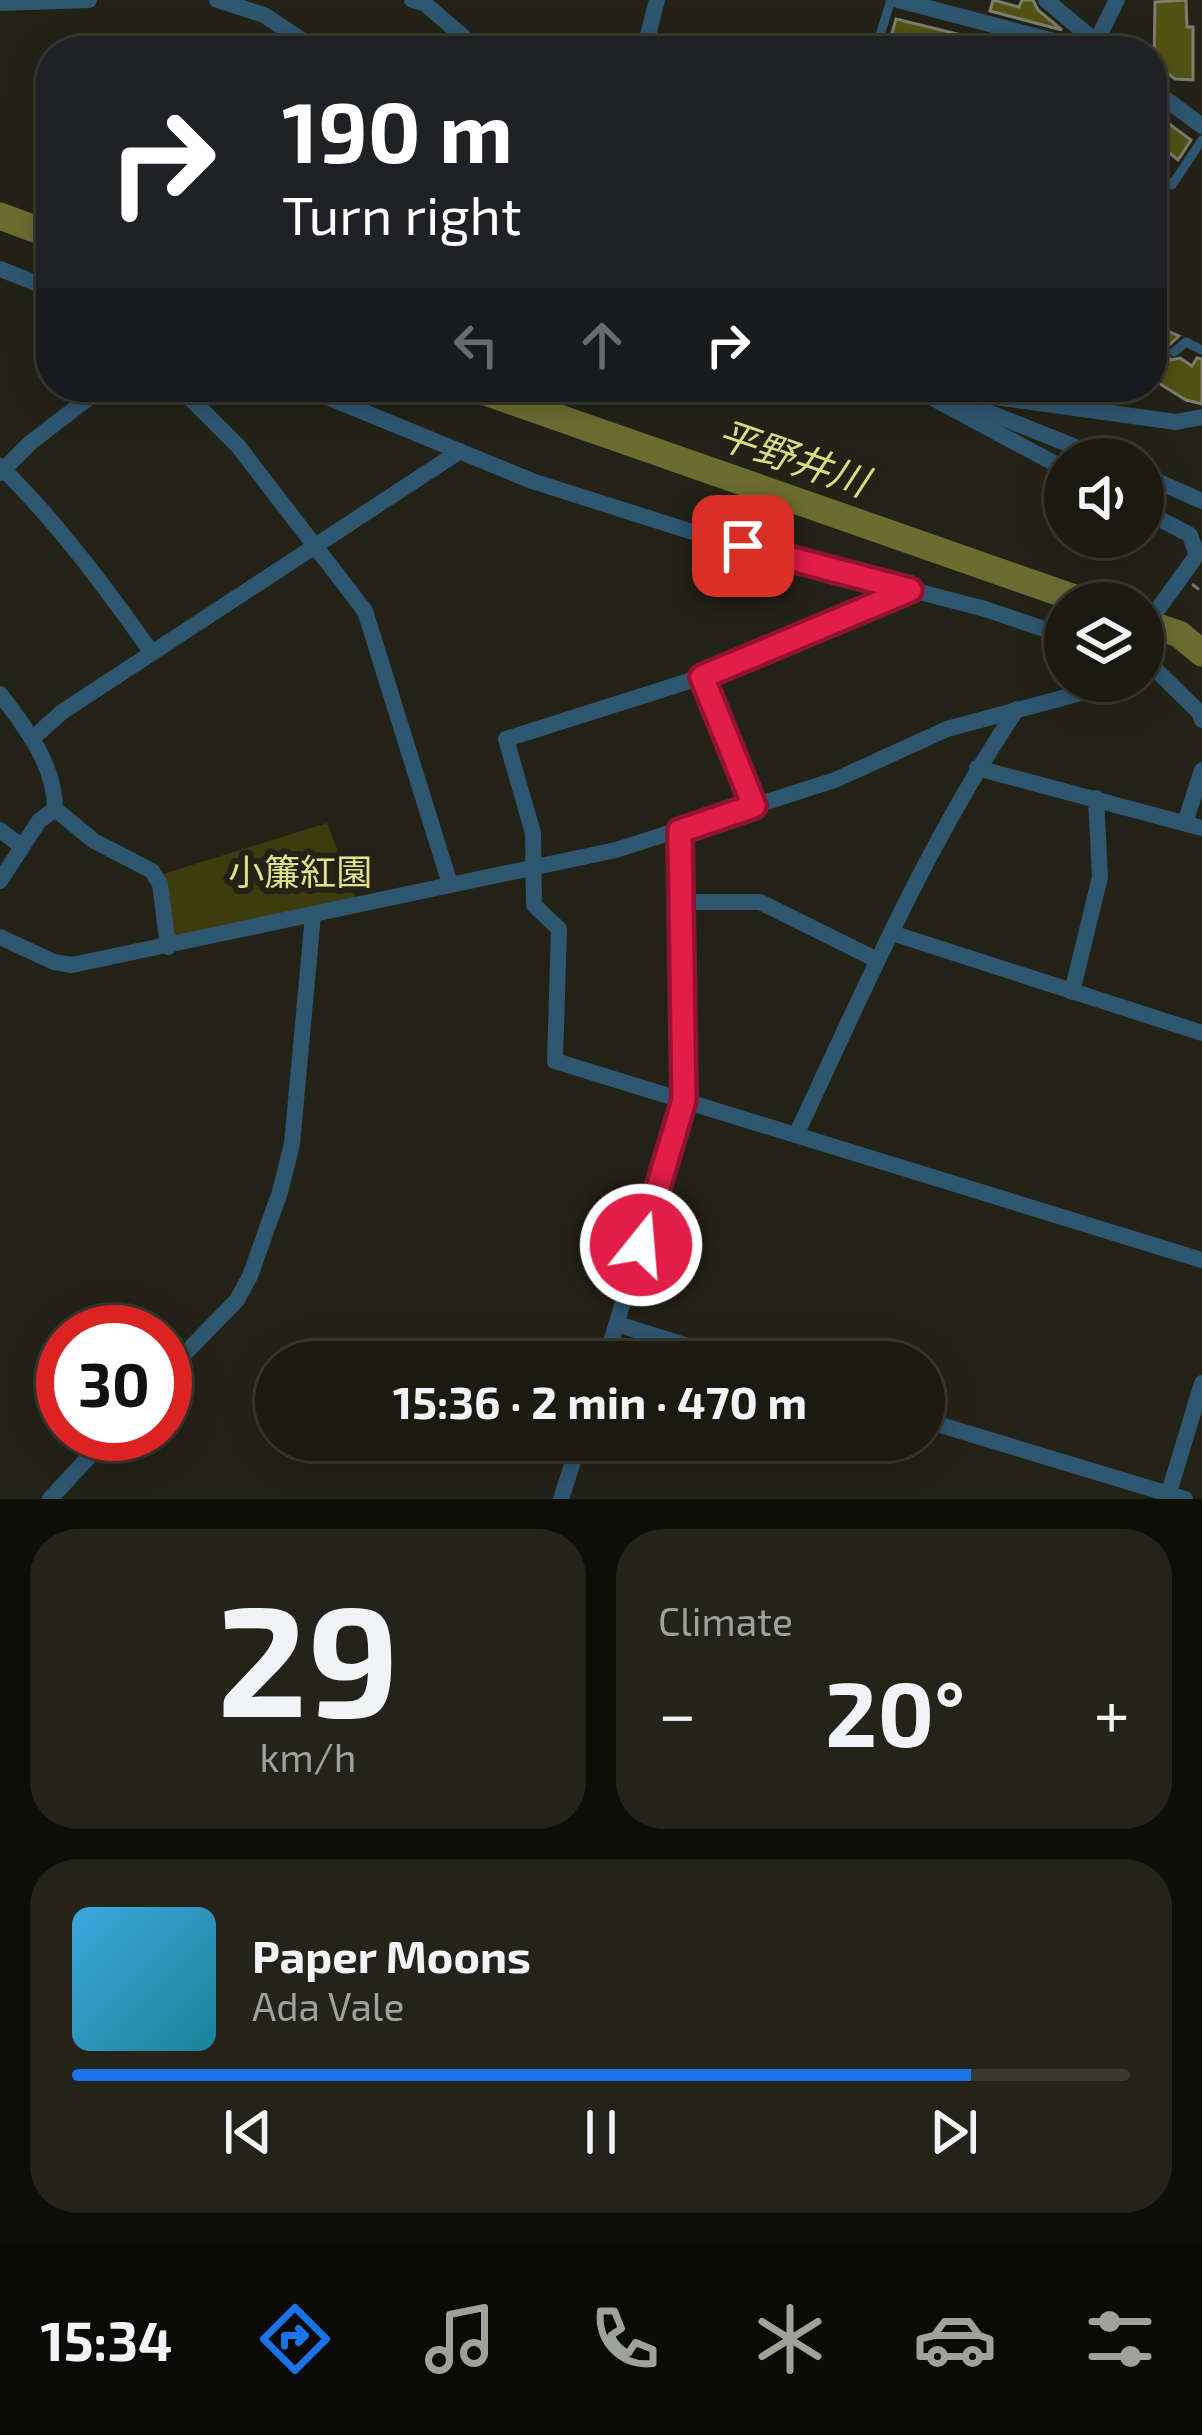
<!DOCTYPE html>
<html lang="en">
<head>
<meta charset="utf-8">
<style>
	body { margin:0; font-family:"Exo 2","Noto Sans JP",sans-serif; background:#232319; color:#f1f3f6; height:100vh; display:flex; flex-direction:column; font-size:45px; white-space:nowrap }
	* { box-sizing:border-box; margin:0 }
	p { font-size:39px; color:#9fa19f }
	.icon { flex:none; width:66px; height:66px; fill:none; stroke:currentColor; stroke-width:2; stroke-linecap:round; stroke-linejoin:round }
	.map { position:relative; height:1499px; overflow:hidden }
	.details { display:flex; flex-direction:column; gap:30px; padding:30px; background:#0e0e09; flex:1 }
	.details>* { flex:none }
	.hud { position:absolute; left:36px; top:36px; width:1131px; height:366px; border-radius:48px; box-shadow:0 6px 30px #0003,0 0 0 3px #383830; background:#202124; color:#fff; overflow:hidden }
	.fabs { position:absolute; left:1044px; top:438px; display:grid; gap:24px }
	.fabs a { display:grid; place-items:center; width:120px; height:120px; border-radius:50%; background:#1a1a10; box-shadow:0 6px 30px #0003,0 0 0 3px #383830; font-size:60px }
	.speed { position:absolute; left:36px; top:1305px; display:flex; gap:24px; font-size:60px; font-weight:700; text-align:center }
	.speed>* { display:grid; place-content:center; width:156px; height:156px; border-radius:50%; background:#1a1a10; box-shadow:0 6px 30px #0003,0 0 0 3px #383830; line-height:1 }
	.speed .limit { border:18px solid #d22; background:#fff; color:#111 }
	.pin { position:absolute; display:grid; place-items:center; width:102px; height:102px; color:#fff; margin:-51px; border-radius:24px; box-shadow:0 6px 18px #0006 }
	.me { position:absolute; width:132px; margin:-66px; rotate:17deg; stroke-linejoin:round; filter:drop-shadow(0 0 9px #0008) }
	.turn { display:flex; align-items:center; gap:42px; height:252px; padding:0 48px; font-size:54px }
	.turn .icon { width:156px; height:156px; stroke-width:2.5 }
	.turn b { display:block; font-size:84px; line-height:102px }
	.lanes { display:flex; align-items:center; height:114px; padding:0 48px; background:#0003; justify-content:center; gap:60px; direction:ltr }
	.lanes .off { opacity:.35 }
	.big { font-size:90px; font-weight:700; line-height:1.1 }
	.details .tile { flex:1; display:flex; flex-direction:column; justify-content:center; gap:18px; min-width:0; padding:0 42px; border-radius:48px; background:#232319 }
	.details .dial { align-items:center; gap:0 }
	.dial b { font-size:156px; line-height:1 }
	.song { display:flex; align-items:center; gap:36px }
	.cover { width:144px; height:144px; border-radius:18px; background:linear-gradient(135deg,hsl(200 70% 55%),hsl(190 70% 35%)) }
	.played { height:12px; border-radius:6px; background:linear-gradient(90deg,#1a73e8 85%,#383830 85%) }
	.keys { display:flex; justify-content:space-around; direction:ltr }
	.heat { display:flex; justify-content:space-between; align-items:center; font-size:66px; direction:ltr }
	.details .tiles { flex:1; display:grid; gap:30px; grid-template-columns:1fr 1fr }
	.tile:last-child { grid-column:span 2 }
	.trip { position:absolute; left:255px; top:1341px; width:690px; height:120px; border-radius:60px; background:#1a1a10; box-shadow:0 6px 30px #0003,0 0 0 3px #383830; font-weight:700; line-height:120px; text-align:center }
	.tabs { display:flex; height:192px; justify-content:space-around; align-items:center; background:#0a0a06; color:#9fa19f }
	.tabs .icon { width:84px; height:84px }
	.tabs .selected { color:#1a73e8 }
	.tabs b { font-size:54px; color:#f1f3f6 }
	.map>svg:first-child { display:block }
	.green { fill:#3c3c0f }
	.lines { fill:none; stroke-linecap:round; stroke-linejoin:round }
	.river { stroke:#6c6c31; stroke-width:27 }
	.building { fill:#525213; stroke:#7c7d6f; stroke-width:3 }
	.path { stroke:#737369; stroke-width:3; stroke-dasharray:9 6; stroke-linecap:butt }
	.lane { stroke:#2f5671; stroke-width:9 }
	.street { stroke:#2f5671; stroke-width:16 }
	.route-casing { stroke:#92132f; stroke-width:30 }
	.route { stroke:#e11d48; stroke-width:21 }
	.labels { text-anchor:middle; stroke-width:12; stroke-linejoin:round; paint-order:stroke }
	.park-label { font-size:36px; fill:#e0e188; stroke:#222216 }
	.water-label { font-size:39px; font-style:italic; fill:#dadb82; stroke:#222216 }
</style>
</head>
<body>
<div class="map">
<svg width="1202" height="1499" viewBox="0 0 1202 1499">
	<rect width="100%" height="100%" fill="#222216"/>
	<!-- green -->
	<path class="green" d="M 327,823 L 356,898 L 173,942 L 163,874 Z"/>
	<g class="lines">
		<!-- river -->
		<g class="river">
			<path d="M 0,216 L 51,235"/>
			<path d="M 471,387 L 1089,603"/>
			<path d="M 1143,622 L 1179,634 L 1202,653"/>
		</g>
	</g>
	<!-- building -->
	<g class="building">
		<path d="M 993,0 L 1019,7 L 1022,0 L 1033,0 L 1038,10 L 1062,30 L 990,11 Z"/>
		<path d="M 1186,0 L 1187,27 L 1193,27 L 1193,80 L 1175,79 L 1154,63 L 1155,2 Z"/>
		<path d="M 896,19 L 1011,47 L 1010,51 L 931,51 L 890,40 Z"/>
		<path d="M 1152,111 L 1191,140 L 1178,160 L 1152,138 Z"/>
		<path d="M 1152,324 L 1179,336 L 1166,348 L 1170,360 L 1180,358 L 1192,366 L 1197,358 L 1202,359 L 1202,404 L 1186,400 L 1152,379 Z"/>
	</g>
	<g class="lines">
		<!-- path -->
		<path class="path" d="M 1192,584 L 1202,592"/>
		<!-- lane -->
		<g class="lane">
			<path d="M 875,51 L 891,0"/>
			<path d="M 1152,171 L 1172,185 L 1202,140"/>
			<path d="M 1152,241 L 1159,246"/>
			<path d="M 1174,352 L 1186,342 L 1202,350"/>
		</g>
		<!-- street -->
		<g class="street">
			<path d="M 217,0 L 264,15 L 318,51"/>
			<path d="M 412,0 L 424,3 L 480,51"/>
			<path d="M 898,0 L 1092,51"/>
			<path d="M 1046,0 L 1096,42"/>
			<path d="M 0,3 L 89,0"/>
			<path d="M 1092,50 L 1117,0"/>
			<path d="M 644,51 L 657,0"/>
			<path d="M 1152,89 L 1202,126"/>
			<path d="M 0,269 L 51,289"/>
			<path d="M 179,387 L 238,446 L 365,611 L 450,884"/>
			<path d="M 303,387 L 532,481 L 702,535 L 985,609 L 1065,636"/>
			<path d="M 912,387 L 1065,469"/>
			<path d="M 926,387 L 1105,459"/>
			<path d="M 965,403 L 987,396 L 1176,422 L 1202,417"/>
			<path d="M 0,466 C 58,523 105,587 152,653"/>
			<path d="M 0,473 L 30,443 L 103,387"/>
			<path d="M 1143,475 L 1202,501"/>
			<path d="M 1143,510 L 1190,535 L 1197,555"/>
			<path d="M 910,590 L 702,677 L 506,739 L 533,833 L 534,905 L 559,929 L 555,1061 L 1202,1260"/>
			<path d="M 1143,630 L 1197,555 L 1202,554"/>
			<path d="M 1143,670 L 1157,671 L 1199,712 L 1202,720"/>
			<path d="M 702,677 L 754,806"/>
			<path d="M 0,694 C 26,728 55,765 55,809 L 94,841 L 152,871 L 160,884 L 168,947"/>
			<path d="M 33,738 L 62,712 L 460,451"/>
			<path d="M 977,768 L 1202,828"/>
			<path d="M 1185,823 L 1202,770"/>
			<path d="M 0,830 L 21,846"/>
			<path d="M 0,881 L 39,821 L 55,809"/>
			<path d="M 684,902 L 760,902 L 877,960"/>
			<path d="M 892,933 L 1202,1033"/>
			<path d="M 0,937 L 54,962 L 72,965 L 616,850 L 835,780 L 947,729 L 1077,694 L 1100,681"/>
			<path d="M 1072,992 L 1100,877 L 1096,798"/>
			<path d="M 797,1133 C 864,990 928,841 1017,709"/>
			<path d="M 617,1324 L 739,1362"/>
			<path d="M 605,1362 L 684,1100 L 680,831"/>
			<path d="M 165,1374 L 237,1300 L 250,1276 L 280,1192 L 292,1144 L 313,915"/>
			<path d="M 924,1420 L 1185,1499"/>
			<path d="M 50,1499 L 110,1434"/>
			<path d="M 561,1499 L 580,1440"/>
			<path d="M 1167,1499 L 1202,1383"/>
		</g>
	</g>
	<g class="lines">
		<!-- route casing -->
		<g class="route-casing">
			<path id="route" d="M 641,1245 L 684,1100 L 680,831 L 754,806 L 702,677 L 910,590 L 743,546"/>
		</g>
		<!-- route -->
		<use href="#route" class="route"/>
	</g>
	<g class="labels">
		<!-- park labels -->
		<g class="park-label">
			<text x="300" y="885">小簾紅園</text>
		</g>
		<!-- water labels -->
		<g class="water-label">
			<text transform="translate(793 458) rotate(19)" y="14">平野井川</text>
		</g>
	</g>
</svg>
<div class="fabs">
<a><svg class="icon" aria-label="sound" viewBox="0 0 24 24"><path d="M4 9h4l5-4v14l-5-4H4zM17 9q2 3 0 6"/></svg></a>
<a><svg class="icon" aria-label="layers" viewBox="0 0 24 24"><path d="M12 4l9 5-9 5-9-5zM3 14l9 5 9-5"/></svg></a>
</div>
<div class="speed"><div class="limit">30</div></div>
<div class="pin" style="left:743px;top:546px;background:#d93025"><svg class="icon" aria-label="arrive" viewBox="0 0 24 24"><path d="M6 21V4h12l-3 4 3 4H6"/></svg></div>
<svg class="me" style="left:641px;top:1245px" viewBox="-20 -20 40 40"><circle r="17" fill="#e11d48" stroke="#fff" stroke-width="3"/><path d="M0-11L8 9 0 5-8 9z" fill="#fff"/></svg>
<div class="trip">15:36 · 2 min · 470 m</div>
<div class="hud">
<div class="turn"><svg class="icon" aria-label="right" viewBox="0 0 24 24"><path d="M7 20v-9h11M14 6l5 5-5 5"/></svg><div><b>190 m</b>Turn right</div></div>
<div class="lanes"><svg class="icon off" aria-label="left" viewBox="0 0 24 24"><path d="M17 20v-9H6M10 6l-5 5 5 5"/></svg><svg class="icon off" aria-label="ahead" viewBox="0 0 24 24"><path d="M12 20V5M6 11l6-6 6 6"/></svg><svg class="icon" aria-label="right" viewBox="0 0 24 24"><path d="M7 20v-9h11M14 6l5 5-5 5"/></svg></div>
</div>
</div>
<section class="details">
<div class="tiles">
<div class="tile dial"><b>29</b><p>km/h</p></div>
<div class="tile"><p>Climate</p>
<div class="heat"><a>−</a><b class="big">20°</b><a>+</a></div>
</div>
<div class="tile">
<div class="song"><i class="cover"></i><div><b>Paper Moons</b><p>Ada Vale</p></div></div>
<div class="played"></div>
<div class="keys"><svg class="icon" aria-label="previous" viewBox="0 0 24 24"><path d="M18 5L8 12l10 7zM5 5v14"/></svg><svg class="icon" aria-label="pause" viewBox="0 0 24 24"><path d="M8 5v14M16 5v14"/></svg><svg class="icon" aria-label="next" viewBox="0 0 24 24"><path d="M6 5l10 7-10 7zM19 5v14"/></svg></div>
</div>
</div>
</section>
<nav class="tabs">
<b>15:34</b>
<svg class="icon selected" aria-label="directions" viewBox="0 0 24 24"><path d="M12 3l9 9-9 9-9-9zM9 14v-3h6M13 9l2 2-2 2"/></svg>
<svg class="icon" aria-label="music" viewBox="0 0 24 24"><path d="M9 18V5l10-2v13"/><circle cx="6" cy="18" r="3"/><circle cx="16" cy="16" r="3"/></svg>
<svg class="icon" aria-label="phone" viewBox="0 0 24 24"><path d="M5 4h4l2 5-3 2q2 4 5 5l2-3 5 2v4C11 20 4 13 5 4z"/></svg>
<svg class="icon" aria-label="climate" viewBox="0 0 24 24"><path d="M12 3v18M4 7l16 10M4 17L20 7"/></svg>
<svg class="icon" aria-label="car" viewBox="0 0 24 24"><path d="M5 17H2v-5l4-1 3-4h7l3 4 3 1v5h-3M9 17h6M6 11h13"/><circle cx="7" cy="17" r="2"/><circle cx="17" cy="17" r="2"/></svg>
<svg class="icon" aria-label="filters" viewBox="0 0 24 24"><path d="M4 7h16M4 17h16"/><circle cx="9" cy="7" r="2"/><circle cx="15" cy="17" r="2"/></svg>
</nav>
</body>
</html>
